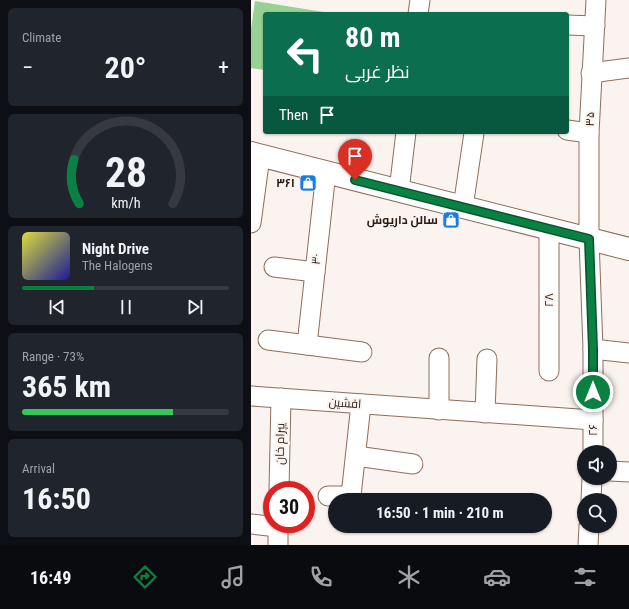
<!DOCTYPE html>
<html lang="en">
<head>
<meta charset="utf-8">
<style>
	body { margin:0; font-family:"Roboto Condensed",Cairo,sans-serif; background:#20242c; color:#f1f3f6; height:100vh; display:flex; flex-direction:column; font-size:15px; white-space:nowrap }
	* { box-sizing:border-box; margin:0 }
	p { font-size:13px; color:#9ea1a6 }
	.icon { flex:none; width:22px; height:22px; fill:none; stroke:currentColor; stroke-width:2; stroke-linecap:round; stroke-linejoin:round }
	.map { position:relative; flex:1; overflow:hidden }
	.side { display:flex; flex-direction:column; gap:8px; padding:8px; background:#0d0f14; width:251px }
	.side>* { flex:none }
	.guide { position:absolute; left:12px; top:12px; width:306px; height:122px; border-radius:4px; box-shadow:0 1px 3px #0004; background:#0b6e4f; color:#fff; overflow:hidden }
	.tools { position:absolute; left:326px; top:445px; display:grid; gap:8px }
	.tools a { display:grid; place-items:center; width:40px; height:40px; border-radius:50%; background:#171b24; box-shadow:0 1px 3px #0004; font-size:20px }
	.speed { position:absolute; left:12px; top:481px; display:flex; gap:8px; font-size:20px; font-weight:700; text-align:center }
	.speed>* { display:grid; place-content:center; width:52px; height:52px; border-radius:50%; background:#171b24; box-shadow:0 1px 3px #0004; line-height:1 }
	.speed .limit { border:6px solid #d22; background:#fff; color:#111 }
	.pin { position:absolute; display:grid; place-items:center; width:34px; height:34px; color:#fff; margin:-41px -17px; border-radius:50% 50% 50% 0; rotate:-45deg; box-shadow:0 0 4px #0007 }
	.pin .icon { rotate:45deg }
	.me { position:absolute; width:44px; margin:-22px; rotate:0deg; stroke-linejoin:round; filter:drop-shadow(0 0 3px #0008) }
	.turn { display:flex; align-items:center; gap:14px; height:84px; padding:0 16px; font-size:18px }
	.turn .icon { width:52px; height:52px; stroke-width:2.5 }
	.turn b { display:block; font-size:28px; line-height:34px }
	.then { display:flex; align-items:center; height:38px; padding:0 16px; background:#0003; gap:8px; font-size:15px }
	.big { font-size:30px; font-weight:700; line-height:1.1 }
	.side .card { flex:1; display:flex; flex-direction:column; justify-content:center; gap:6px; min-width:0; padding:0 14px; border-radius:6px; background:#20242c }
	.side .dial { align-items:center; gap:0 }
	.dial svg { height:104px; overflow:visible; fill:none; stroke:#363941; stroke-width:7; stroke-linecap:round; text-anchor:middle }
	.dial text { fill:#f1f3f6; stroke:none }
	.song { display:flex; align-items:center; gap:12px }
	.cover { width:48px; height:48px; border-radius:6px; background:linear-gradient(135deg,hsl(60 70% 55%),hsl(240 70% 35%)) }
	.played { height:4px; border-radius:2px; background:linear-gradient(90deg,#0b8043 35%,#363941 35%) }
	.keys { display:flex; justify-content:space-around; direction:ltr }
	.heat { display:flex; justify-content:space-between; align-items:center; font-size:22px; direction:ltr }
	.charge { height:6px; border-radius:3px; background:linear-gradient(90deg,#34c759 73%,#363941 0) }
	.trip { position:absolute; left:77px; top:493px; width:224px; height:40px; border-radius:20px; background:#171b24; box-shadow:0 1px 3px #0004; font-weight:700; line-height:40px; text-align:center }
	.tabs { display:flex; height:64px; justify-content:space-around; align-items:center; background:#090b0e; color:#9ea1a6 }
	.tabs .icon { width:28px; height:28px }
	.tabs .active { color:#0b8043 }
	.tabs b { font-size:18px; color:#f1f3f6 }
	main { display:flex; flex:1; min-height:0 }
	.map>svg:first-child { display:block }
	.forest { fill:#97d193 }
	.lines { fill:none; stroke-linecap:round; stroke-linejoin:round }
	.minor-casing { stroke:#8d6e5b; stroke-width:21 }
	.major-casing { stroke:#8d6e5b; stroke-width:24 }
	.minor { stroke:#fff; stroke-width:19 }
	.major { stroke:#fff; stroke-width:22 }
	.route-casing { stroke:#07532c; stroke-width:10 }
	.route { stroke:#0b8043; stroke-width:7 }
	.labels { text-anchor:middle; stroke-width:4; stroke-linejoin:round; paint-order:stroke }
	.street-label { font-size:12px; fill:#291c14; stroke:#fbf3ef }
	.poi-label { font-size:12px; font-weight:bold; fill:#291c14; stroke:#fbf3ef; text-anchor:end }
</style>
</head>
<body>
<main>
<section class="side">
<div class="card"><p>Climate</p>
<div class="heat"><a>−</a><b class="big">20°</b><a>+</a></div>
</div>
<div class="card dial"><svg viewBox="0 0 100 80">
<path d="M14 69A42 42 0 1 1 86 69"/>
<path d="M14 69A42 42 0 0 1 10 35" stroke="#0b8043"/>
<text x="50" y="56" font-size="32" font-weight="700">28</text>
<text x="50" y="72" font-size="11">km/h</text>
</svg></div>
<div class="card">
<div class="song"><i class="cover"></i><div><b>Night Drive</b><p>The Halogens</p></div></div>
<div class="played"></div>
<div class="keys"><svg class="icon" aria-label="previous" viewBox="0 0 24 24"><path d="M18 5L8 12l10 7zM5 5v14"/></svg><svg class="icon" aria-label="pause" viewBox="0 0 24 24"><path d="M8 5v14M16 5v14"/></svg><svg class="icon" aria-label="next" viewBox="0 0 24 24"><path d="M6 5l10 7-10 7zM19 5v14"/></svg></div>
</div>
<div class="card"><p>Range · 73%</p><b class="big">365 km</b><div class="charge"></div></div>
<div class="card"><p>Arrival</p><b class="big">16:50</b></div>
</section>
<div class="map">
<svg width="378" height="545" viewBox="0 0 378 545">
	<rect width="100%" height="100%" fill="#fbf3ef"/>
	<!-- forest -->
	<path class="forest" d="M 4,1 L 85,14 L 14,14 L 14,70 L 0,68 L 0,29 Z"/>
	<g class="lines">
		<!-- minor casing -->
		<g class="minor-casing">
			<g id="minor">
				<path d="M 167,14 L 169,0"/>
				<path d="M 316,25 L 344,26"/>
				<path d="M 340,73 L 378,68"/>
				<path d="M 316,130 L 338,133"/>
				<path d="M 148,191 L 155,132"/>
				<path d="M 212,207 L 223,133"/>
				<path d="M 0,223 L 9,156"/>
				<path d="M 23,267 L 64,272"/>
				<path d="M 17,340 L 111,352"/>
				<path d="M 56,345 L 75,172"/>
				<path d="M 342,349 L 378,353"/>
				<path d="M 298,371 L 298,229"/>
				<path d="M 0,396 L 342,420"/>
				<path d="M 188,410 L 188,358"/>
				<path d="M 234,413 L 236,359"/>
				<path d="M 342,452 L 342,349 L 338,239 L 338,133 L 345,0"/>
				<path d="M 105,456 L 162,464"/>
				<path d="M 359,471 L 378,472"/>
				<path d="M 28,490 L 30,398"/>
				<path d="M 77,496 L 100,496 L 110,404"/>
				<path d="M 340,500 L 341,478"/>
				<path d="M 0,524 L 27,527"/>
				<path d="M 27,545 L 27,524"/>
				<path d="M 337,545 L 338,526"/>
			</g>
		</g>
		<!-- major casing -->
		<g class="major-casing">
			<path id="major" d="M 0,153 L 378,249"/>
		</g>
		<!-- minor -->
		<use href="#minor" class="minor"/>
		<!-- major -->
		<use href="#major" class="major"/>
	</g>
	<g class="lines">
		<!-- route casing -->
		<g class="route-casing">
			<path id="route" d="M 104,180 L 338,239 L 342,349 L 342,392"/>
		</g>
		<!-- route -->
		<use href="#route" class="route"/>
	</g>
	<!-- icons -->
	<defs>
		<g id="shop-square" transform="scale(0.9)"><rect x="-9" y="-9" width="18" height="18" rx="4" fill="#177ce4" stroke="#fbf3ef"/><path d="M-5-2.5h2.3a2.7 3.5 0 0 1 5.4 0H5L5.5 6h-11ZM-1.5-2.5h3a1.5 2.3 0 0 0-3 0Z" fill="#fff"/></g>
	</defs>
	<g fill-rule="evenodd">
		<use href="#shop-square" x="57" y="183"/>
		<use href="#shop-square" x="200" y="220"/>
	</g>
	<g class="labels">
		<!-- street labels -->
		<g class="street-label">
			<text transform="translate(339 119) rotate(-88)" y="4">۳۵</text>
			<text transform="translate(65 259) rotate(-84)" y="4">۳۰</text>
			<text transform="translate(298 300) rotate(-90)" y="4">۲۸</text>
			<text transform="translate(94 403) rotate(4)" y="4">افشین</text>
			<text transform="translate(342 430) rotate(-90)" y="4">۲۶</text>
			<text transform="translate(29 444) rotate(-89)" y="4">یپرام خان</text>
		</g>
		<!-- poi labels -->
		<g class="poi-label">
			<text x="44" y="187">۳۶۱</text>
			<text x="187" y="224">سالن داریوش</text>
		</g>
	</g>
</svg>
<div class="tools">
<a><svg class="icon" aria-label="sound" viewBox="0 0 24 24"><path d="M4 9h4l5-4v14l-5-4H4zM17 9q2 3 0 6"/></svg></a>
<a><svg class="icon" aria-label="search" viewBox="0 0 24 24"><circle cx="10" cy="10" r="6"/><path d="M15 15l6 6"/></svg></a>
</div>
<div class="speed"><div class="limit">30</div></div>
<div class="pin" style="left:104px;top:180px;background:#d93025"><svg class="icon" aria-label="arrive" viewBox="0 0 24 24"><path d="M6 21V4h12l-3 4 3 4H6"/></svg></div>
<svg class="me" style="left:342px;top:392px" viewBox="-20 -20 40 40"><circle r="17" fill="#0b8043" stroke="#fff" stroke-width="3"/><path d="M0-11L8 9 0 5-8 9z" fill="#fff"/></svg>
<div class="trip">16:50 · 1 min · 210 m</div>
<div class="guide">
<div class="turn"><svg class="icon" aria-label="left" viewBox="0 0 24 24"><path d="M17 20v-9H6M10 6l-5 5 5 5"/></svg><div><b>80 m</b>نظر غربی</div></div>
<div class="then">Then<svg class="icon" aria-label="arrive" viewBox="0 0 24 24"><path d="M6 21V4h12l-3 4 3 4H6"/></svg></div>
</div>
</div>
</main>
<nav class="tabs">
<b>16:49</b>
<svg class="icon active" aria-label="directions" viewBox="0 0 24 24"><path d="M12 3l9 9-9 9-9-9zM9 14v-3h6M13 9l2 2-2 2"/></svg>
<svg class="icon" aria-label="music" viewBox="0 0 24 24"><path d="M9 18V5l10-2v13"/><circle cx="6" cy="18" r="3"/><circle cx="16" cy="16" r="3"/></svg>
<svg class="icon" aria-label="phone" viewBox="0 0 24 24"><path d="M5 4h4l2 5-3 2q2 4 5 5l2-3 5 2v4C11 20 4 13 5 4z"/></svg>
<svg class="icon" aria-label="climate" viewBox="0 0 24 24"><path d="M12 3v18M4 7l16 10M4 17L20 7"/></svg>
<svg class="icon" aria-label="car" viewBox="0 0 24 24"><path d="M5 17H2v-5l4-1 3-4h7l3 4 3 1v5h-3M9 17h6M6 11h13"/><circle cx="7" cy="17" r="2"/><circle cx="17" cy="17" r="2"/></svg>
<svg class="icon" aria-label="filters" viewBox="0 0 24 24"><path d="M4 7h16M4 17h16"/><circle cx="9" cy="7" r="2"/><circle cx="15" cy="17" r="2"/></svg>
</nav>
</body>
</html>
